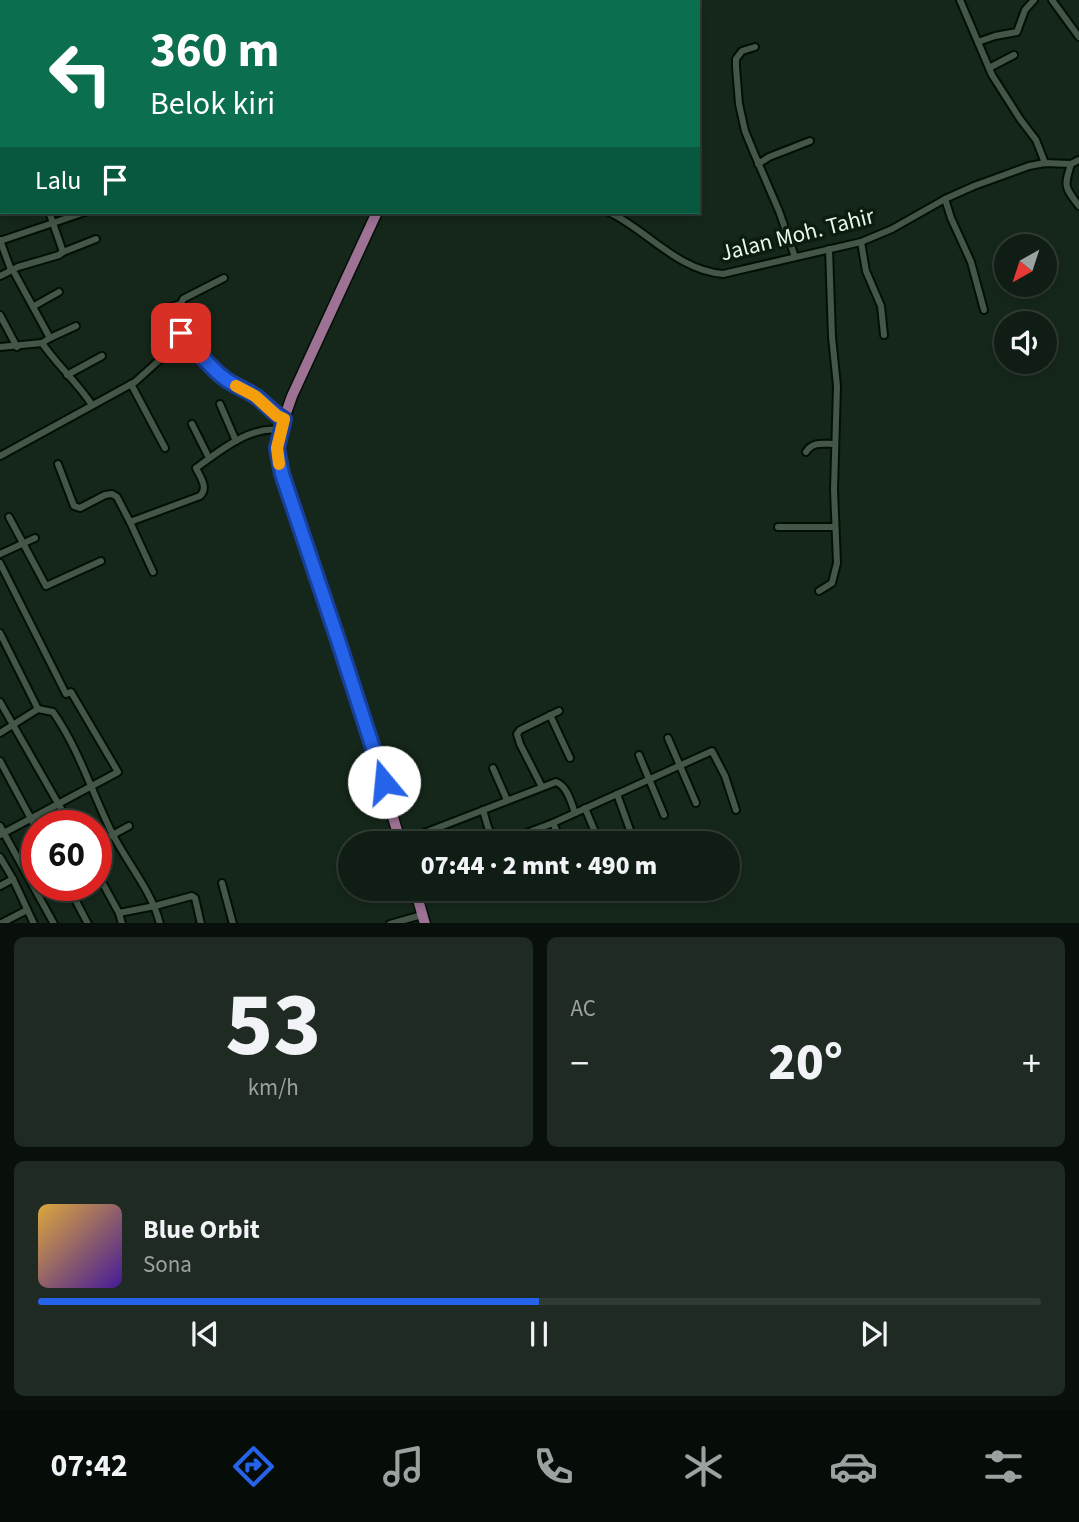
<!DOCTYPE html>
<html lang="id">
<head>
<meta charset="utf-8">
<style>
	body { margin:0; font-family:"Source Sans 3",sans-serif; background:#1e2a22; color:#f1f3f6; height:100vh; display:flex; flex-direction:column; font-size:26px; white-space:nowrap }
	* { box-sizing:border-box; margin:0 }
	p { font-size:23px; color:#9ca2a0 }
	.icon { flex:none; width:38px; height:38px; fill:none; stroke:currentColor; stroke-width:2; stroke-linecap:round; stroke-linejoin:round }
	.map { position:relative; height:923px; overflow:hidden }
	.details { display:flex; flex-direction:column; gap:14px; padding:14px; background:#09100b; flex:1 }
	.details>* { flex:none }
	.top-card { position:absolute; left:0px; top:0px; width:700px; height:214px; box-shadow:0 4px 10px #0003,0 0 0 2px #303b34; background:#0b6e4f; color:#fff; overflow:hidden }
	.needle { width:46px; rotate:219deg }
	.controls { position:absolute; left:994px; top:234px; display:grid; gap:14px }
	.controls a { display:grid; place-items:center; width:63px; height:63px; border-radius:50%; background:#101d14; box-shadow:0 4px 10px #0003,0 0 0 2px #303b34; font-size:35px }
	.speed { position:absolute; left:21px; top:810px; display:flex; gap:14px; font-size:35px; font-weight:700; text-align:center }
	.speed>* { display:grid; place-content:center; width:91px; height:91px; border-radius:50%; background:#101d14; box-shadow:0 4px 10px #0003,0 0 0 2px #303b34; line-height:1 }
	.speed .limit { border:10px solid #d22; background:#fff; color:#111 }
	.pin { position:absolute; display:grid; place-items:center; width:60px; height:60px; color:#fff; margin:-30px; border-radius:14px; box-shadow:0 4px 10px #0006 }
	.me { position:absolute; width:77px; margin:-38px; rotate:343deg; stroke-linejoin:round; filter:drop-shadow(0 0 5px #0008) }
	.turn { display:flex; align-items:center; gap:24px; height:147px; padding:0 35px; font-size:32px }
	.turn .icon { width:91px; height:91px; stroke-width:2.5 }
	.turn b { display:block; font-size:49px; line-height:60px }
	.then { display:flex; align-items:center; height:66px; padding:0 35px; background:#0003; gap:14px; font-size:26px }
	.big { font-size:52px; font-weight:800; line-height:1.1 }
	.details .tile { flex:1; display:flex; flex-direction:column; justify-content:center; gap:10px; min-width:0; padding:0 24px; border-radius:10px; background:#1e2a22 }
	.details .dial { align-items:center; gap:0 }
	.dial b { font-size:91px; line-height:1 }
	.song { display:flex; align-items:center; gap:21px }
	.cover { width:84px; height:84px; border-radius:10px; background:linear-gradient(135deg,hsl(40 70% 55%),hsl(260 70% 35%)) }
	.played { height:7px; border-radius:4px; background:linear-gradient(90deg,#2563eb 50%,#303b34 50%) }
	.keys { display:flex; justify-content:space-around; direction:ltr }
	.heat { display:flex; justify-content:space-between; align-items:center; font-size:38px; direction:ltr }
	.details .tiles { flex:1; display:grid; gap:14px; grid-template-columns:1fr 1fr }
	.tile:last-child { grid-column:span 2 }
	.trip { position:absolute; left:338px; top:831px; width:402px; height:70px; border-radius:35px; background:#101d14; box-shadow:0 4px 10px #0003,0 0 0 2px #303b34; font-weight:800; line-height:70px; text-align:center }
	.dock { display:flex; height:112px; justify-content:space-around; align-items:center; background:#060c08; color:#9ca2a0 }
	.dock .icon { width:49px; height:49px }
	.dock .selected { color:#2563eb }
	.dock b { font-size:32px; color:#f1f3f6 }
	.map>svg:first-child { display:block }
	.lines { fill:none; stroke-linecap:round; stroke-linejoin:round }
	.minor-casing { stroke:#020f05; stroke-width:10 }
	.primary-casing { stroke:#020f05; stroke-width:13 }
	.minor { stroke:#435647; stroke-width:6 }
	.primary { stroke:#9e7295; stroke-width:10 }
	.route-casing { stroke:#184099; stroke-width:18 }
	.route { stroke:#2563eb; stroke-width:12 }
	.slow { stroke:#f59e0b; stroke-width:12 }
	.labels { text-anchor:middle; stroke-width:7; stroke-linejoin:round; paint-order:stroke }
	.street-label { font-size:23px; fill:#ebf6ed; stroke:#0c1d10 }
</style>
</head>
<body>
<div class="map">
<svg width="1079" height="924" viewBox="0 0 1079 924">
	<rect width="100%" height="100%" fill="#15271a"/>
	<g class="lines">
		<!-- minor casing -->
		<g class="minor-casing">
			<g id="minor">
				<path d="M 10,0 L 10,2"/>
				<path d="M 181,0 L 181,2"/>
				<path d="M 275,0 L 275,2"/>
				<path d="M 327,0 L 328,2"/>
				<path d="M 483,0 L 484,2"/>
				<path d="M 515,0 L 516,2"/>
				<path d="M 551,0 L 551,2"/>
				<path d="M 586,0 L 587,2"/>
				<path d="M 620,0 L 621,2"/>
				<path d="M 960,0 L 992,75 L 1020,119 L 1036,140 L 1045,163"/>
				<path d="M 1052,0 L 1079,37"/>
				<path d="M 99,2 L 134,0"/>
				<path d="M 316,2 L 319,0"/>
				<path d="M 504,2 L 508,0"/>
				<path d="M 0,6 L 2,6"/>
				<path d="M 0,41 L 2,41"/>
				<path d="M 978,42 L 995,36 L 1017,32 L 1025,10 L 1034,0"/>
				<path d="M 755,47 L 742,51 L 736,59 L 736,67 L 739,104 L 745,131 L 754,153 L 779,211 L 795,257"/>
				<path d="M 989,68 L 1014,55"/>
				<path d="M 0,72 L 2,72"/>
				<path d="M 0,104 L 2,104"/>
				<path d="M 0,142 L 2,141"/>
				<path d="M 758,164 L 769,157 L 810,141"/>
				<path d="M 1071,164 C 1064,187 1064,186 1079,206"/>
				<path d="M 0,175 L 2,174"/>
				<path d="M 945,199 L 951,218 L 971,262 L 984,310"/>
				<path d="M 0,209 L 2,208"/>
				<path d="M 609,212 C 648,231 677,270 723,274 L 861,242 L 892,229 L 945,199 L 974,186 L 1029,166 L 1045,163 L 1071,164 L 1079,160"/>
				<path d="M 0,240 L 11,270"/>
				<path d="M 0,241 L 53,223 L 49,212"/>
				<path d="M 861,242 L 866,271 L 881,306 L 884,335"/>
				<path d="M 63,252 L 96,239"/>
				<path d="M 15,274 L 50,338 L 42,343"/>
				<path d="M 0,276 L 18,267 L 59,255 L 63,252 L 53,223 L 85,212"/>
				<path d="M 181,304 L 181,344"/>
				<path d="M 34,306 L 59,292"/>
				<path d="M 167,308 L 181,304 L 183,299 L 224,278"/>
				<path d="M 0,315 L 17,347"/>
				<path d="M 50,338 L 76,326"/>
				<path d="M 0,347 L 42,343 C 57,365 77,382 92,405"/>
				<path d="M 67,375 L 102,356"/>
				<path d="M 131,384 L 165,448"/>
				<path d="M 220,404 L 236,441"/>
				<path d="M 192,424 L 209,458"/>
				<path d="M 806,452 C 813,441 823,444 835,444"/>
				<path d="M 0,456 L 135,382 L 174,347 L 181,344 L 192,347 L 223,377 L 258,397 L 275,414 L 284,419"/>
				<path d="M 58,464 L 74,506 L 80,508 L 105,495 L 112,494 L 117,497 L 130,522 L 200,496 C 209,488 200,477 196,468 C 220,451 249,426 280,430"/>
				<path d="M 9,517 L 46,586 L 101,561"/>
				<path d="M 130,522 L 153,572"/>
				<path d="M 778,527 L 835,527"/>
				<path d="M 0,554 L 35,538"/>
				<path d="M 0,563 L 66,694 L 71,692 L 118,772 L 0,835"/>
				<path d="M 819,591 L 832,583 L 837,563 L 834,490 L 837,386 L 832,337 L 829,249"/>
				<path d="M 0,633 L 38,709"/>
				<path d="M 0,702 L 71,826"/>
				<path d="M 38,709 L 53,712 C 79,749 92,793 112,833 C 127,863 152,891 160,924"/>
				<path d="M 550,715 L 570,758"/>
				<path d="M 0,733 L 38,709"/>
				<path d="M 668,738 L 696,803"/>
				<path d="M 639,755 L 664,815"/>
				<path d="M 0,761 L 37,830"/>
				<path d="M 493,768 L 507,800"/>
				<path d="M 542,787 L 520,744 L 517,734 L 520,730 L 559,711"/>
				<path d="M 617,794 L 635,844"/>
				<path d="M 585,808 L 600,844"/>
				<path d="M 483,810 C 487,822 489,842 503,842 L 553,823 L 712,751 L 725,776 L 736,810"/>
				<path d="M 553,823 L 562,844"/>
				<path d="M 0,826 L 54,924"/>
				<path d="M 401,842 L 556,782 C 567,786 571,802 575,813"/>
				<path d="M 96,844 L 129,826"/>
				<path d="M 0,857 L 13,879 L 34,924"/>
				<path d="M 96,871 L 119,913 L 155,906 L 192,896 L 195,898 L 201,924"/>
				<path d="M 222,883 L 233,924"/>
				<path d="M 0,886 L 13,879"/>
				<path d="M 68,886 L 88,924"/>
				<path d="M 119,913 L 122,924"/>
				<path d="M 0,924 L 27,910"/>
				<path d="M 390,924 L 422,915"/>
			</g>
		</g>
		<!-- primary casing -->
		<g class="primary-casing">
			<g id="primary">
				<path d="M 392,0 L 393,2"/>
				<path d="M 377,212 L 292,396 L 280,430 L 277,455 L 294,512 L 355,690 L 401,844"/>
				<path d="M 415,889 L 425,924"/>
			</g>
		</g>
		<!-- minor -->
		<use href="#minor" class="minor"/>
		<!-- primary -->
		<use href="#primary" class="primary"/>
	</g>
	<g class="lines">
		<!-- route casing -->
		<g class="route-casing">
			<path id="route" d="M 181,333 L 181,344 C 195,345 211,369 224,378 C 234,386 248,390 258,398 C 267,405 274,414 284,419 L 277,448 L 282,474 L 338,640 L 384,782"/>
		</g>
		<!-- route -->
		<use href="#route" class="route"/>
		<!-- slow -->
		<path class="slow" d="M 236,386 L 255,396 L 277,416 L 284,419 L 277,448 L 279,464"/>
	</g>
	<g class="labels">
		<!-- street labels -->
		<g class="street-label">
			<text transform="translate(797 234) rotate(-14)" y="8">Jalan Moh. Tahir</text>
		</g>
	</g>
</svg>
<div class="controls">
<a><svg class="needle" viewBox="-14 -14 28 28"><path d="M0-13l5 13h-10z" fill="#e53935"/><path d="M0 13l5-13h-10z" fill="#9ca2a0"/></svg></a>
<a><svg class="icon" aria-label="sound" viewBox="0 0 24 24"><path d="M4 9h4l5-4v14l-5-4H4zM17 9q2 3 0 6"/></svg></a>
</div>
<div class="speed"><div class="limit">60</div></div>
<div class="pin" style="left:181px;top:333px;background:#d93025"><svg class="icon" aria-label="arrive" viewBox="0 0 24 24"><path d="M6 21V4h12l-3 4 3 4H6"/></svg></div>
<svg class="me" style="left:384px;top:782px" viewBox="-20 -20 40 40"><circle r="19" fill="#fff"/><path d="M0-13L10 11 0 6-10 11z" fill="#2563eb"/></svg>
<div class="trip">07:44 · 2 mnt · 490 m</div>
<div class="top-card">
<div class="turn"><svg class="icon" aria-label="left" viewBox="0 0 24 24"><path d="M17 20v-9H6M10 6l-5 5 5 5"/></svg><div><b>360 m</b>Belok kiri</div></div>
<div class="then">Lalu<svg class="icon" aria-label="arrive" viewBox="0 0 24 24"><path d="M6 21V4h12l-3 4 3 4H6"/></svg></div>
</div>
</div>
<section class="details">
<div class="tiles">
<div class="tile dial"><b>53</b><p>km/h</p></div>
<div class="tile"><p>AC</p>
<div class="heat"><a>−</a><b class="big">20°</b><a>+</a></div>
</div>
<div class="tile">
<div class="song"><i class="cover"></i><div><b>Blue Orbit</b><p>Sona</p></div></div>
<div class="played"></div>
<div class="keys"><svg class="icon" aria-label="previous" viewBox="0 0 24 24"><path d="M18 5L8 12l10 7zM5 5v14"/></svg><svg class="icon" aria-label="pause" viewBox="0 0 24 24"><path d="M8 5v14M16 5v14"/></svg><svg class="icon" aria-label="next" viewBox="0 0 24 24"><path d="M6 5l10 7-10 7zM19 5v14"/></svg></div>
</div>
</div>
</section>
<nav class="dock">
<b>07:42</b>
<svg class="icon selected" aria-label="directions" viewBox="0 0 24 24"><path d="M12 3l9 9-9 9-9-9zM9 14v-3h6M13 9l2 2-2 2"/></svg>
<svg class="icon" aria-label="music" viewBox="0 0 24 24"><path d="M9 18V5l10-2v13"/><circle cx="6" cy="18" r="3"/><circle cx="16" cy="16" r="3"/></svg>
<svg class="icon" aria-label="phone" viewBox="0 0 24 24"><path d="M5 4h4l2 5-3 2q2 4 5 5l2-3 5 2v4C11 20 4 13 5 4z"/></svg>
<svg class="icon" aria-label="climate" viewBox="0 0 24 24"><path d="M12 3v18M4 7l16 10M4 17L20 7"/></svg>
<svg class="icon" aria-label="car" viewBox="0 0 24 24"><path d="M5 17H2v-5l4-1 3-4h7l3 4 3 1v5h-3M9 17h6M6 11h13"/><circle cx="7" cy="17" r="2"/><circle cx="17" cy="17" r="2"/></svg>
<svg class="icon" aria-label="filters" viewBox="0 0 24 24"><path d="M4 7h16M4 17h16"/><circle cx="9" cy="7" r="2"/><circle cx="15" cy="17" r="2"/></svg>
</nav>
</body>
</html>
